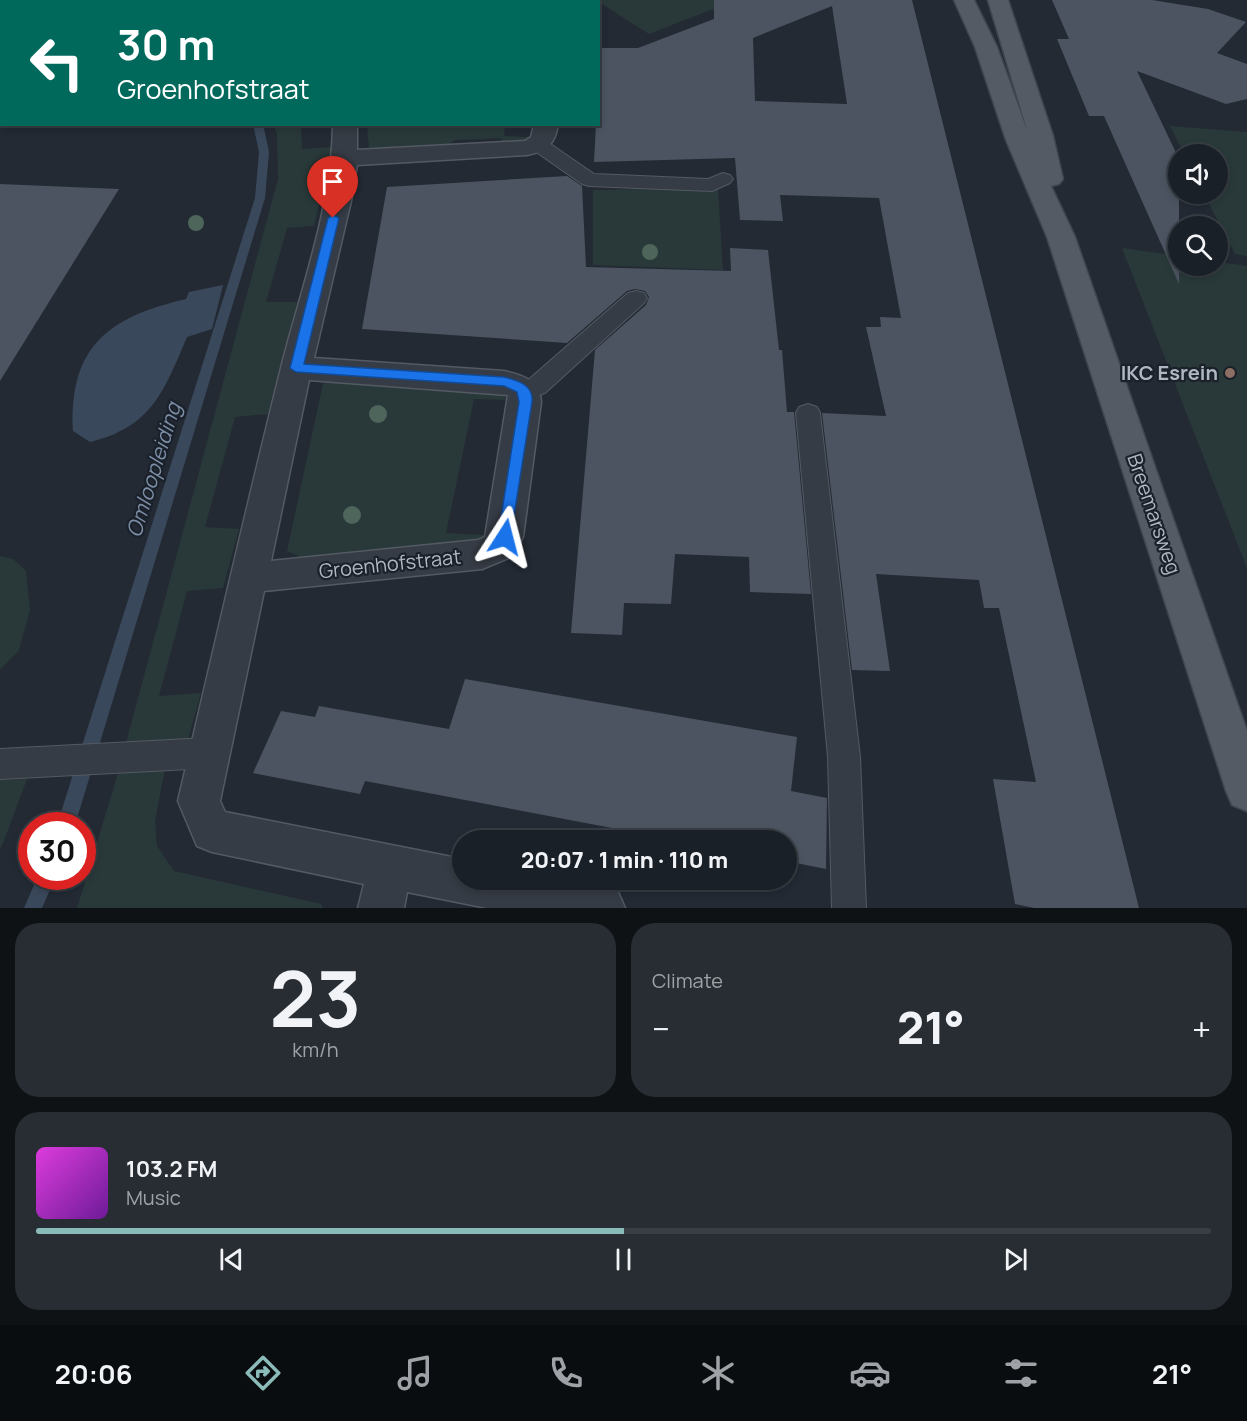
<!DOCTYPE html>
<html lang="en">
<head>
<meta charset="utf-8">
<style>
	body { margin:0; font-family:Manrope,sans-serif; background:#272d33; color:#f1f3f6; height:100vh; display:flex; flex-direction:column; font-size:22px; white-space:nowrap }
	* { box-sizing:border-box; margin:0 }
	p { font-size:20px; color:#9fa3a7 }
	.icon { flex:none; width:33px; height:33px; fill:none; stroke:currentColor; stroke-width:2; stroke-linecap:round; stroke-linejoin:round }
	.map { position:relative; height:908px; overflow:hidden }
	.side { display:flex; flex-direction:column; gap:15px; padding:15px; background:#0e1215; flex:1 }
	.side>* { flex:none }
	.guide { position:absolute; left:0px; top:0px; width:600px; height:126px; box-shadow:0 3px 9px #0003,0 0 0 2px #383e44; background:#00695c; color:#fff; overflow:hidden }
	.buttons { position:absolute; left:1168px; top:144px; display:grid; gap:12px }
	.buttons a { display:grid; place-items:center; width:60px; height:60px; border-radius:50%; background:#1a2027; box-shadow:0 3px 9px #0003,0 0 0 2px #383e44; font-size:30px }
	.speed { position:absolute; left:18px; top:812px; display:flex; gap:12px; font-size:30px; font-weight:700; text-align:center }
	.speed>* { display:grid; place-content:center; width:78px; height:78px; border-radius:50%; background:#1a2027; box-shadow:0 3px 9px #0003,0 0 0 2px #383e44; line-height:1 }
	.speed .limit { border:9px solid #d22; background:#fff; color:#111 }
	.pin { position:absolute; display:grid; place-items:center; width:51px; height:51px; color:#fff; margin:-62px -26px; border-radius:50% 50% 50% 0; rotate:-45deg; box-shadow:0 0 6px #0007 }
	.pin .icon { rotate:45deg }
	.me { position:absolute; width:66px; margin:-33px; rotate:9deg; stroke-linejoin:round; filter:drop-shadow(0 0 4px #0008) }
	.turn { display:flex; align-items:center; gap:21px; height:126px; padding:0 18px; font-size:27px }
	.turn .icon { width:78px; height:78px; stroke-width:2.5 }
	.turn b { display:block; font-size:42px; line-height:51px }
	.big { font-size:45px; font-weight:800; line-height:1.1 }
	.side .widget { flex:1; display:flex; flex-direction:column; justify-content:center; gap:9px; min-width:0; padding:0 21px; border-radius:24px; background:#272d33 }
	.side .dial { align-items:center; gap:0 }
	.dial b { font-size:78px; line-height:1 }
	.song { display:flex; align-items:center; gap:18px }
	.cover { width:72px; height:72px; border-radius:9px; background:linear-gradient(135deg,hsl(300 70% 55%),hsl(280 70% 35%)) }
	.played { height:6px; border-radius:3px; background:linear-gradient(90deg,#8bbbb9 50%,#383e44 50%) }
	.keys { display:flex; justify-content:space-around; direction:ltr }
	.heat { display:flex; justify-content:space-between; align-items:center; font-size:33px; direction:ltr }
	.side .tiles { flex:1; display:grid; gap:15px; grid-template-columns:1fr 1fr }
	.widget:last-child { grid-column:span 2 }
	.trip { position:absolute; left:452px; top:830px; width:345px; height:60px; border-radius:30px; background:#1a2027; box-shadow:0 3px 9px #0003,0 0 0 2px #383e44; font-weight:800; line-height:60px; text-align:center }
	.tabs { display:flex; height:96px; justify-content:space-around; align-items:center; background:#0a0d10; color:#9fa3a7 }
	.tabs .icon { width:42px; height:42px }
	.tabs .on { color:#8bbbb9 }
	.tabs b { font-size:27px; color:#f1f3f6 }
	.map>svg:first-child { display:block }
	.green { fill:#293939 }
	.water { fill:#3a485b }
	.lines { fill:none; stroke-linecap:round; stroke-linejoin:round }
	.stream { fill:#3a485b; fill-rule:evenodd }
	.building { fill:#4b5460; fill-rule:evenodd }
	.service-casing { stroke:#535a63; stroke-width:2 }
	.minor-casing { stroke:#535a63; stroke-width:3 }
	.primary-casing { stroke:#3f454f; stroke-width:3 }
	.service { fill:#363c45; fill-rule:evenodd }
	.minor { fill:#363c45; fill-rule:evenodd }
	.primary { fill:#545b65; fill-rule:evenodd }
	.tree { fill:#4e655b }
	.route { fill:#1a73e8; stroke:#114b97; stroke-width:1.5 }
	.education-dot { fill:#8d6e63; stroke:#1b212a; stroke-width:2 }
	.labels { text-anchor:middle; stroke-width:4.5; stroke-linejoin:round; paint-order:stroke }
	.poi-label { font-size:20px; font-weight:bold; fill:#b0b7c2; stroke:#1b212a; text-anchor:end }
	.street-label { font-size:20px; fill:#b0b7c2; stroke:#1b212a }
	.water-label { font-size:21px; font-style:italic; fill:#7c8ea6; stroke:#1b212a }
</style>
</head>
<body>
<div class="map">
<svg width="1247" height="908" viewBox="0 0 1247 908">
	<rect width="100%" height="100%" fill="#232a34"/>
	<!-- green -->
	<g class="green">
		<path d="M 596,0 L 736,0 L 649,34 Z"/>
		<path d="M 274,125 L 301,125 L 302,149 L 333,147 L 314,226 L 287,228 L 266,302 L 297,302 L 268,414 L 235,417 L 205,527 L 239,529 L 223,588 L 187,591 L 159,696 L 201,693 L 188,739 L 165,768 L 155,821 L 157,846 L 174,871 L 321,904 L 323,908 L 77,908 L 116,780 L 278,179 L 277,135 Z"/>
		<path d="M 367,125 L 505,125 L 504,136 L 531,137 L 528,141 L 503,144 L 501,138 L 455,140 L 445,147 L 369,149 Z"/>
		<path d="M 1170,126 L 1247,132 L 1247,256 L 1235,254 L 1204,194 L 1218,194 L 1218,154 L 1184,154 Z"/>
		<path d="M 643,189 L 718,190 L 723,270 L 593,265 L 593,190 Z"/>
		<path d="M 1122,248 L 1179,256 L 1179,266 L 1218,266 L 1218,262 L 1247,266 L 1247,568 Z"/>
		<path d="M 331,381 L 504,394 L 506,400 L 474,399 L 446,533 L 484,535 L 485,541 L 303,558 L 287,551 L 323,384 Z"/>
		<path d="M 0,556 L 13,559 L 26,571 L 30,610 L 19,650 L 0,670 Z"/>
		<path d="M 27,779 L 3,843 L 0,849 L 0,780 Z"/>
	</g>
	<!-- water -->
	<path class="water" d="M 223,285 L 212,329 L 187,337 C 164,391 152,427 90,442 L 73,431 C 69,346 109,317 186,299 L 189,292 Z"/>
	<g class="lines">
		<!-- stream -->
		<g class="stream">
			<rect x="181" y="0" width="8" height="2"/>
			<path d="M 253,124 L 263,124 L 269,152 L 265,198 L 75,825 L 57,825 L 255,198 L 259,152 Z"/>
			<path d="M 38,876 L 56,876 L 42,908 L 24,908 Z"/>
		</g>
	</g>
	<!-- building -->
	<g class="building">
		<path d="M 714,0 L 912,0 L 1139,908 L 1034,908 L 1015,904 L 993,779 L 1036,782 L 999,608 L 984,608 L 979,580 L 876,574 L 890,671 L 852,670 L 822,413 L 886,416 L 866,327 L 881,327 L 880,317 L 901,318 L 879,198 L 780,195 L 783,221 L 740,220 L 735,158 L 594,162 L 596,124 L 598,124 L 600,48 L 638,48 L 714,19 ZM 832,6 L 847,104 L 755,101 L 753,38 Z"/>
		<path d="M 1052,0 L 1152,0 L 1208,9 L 1246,22 L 1217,53 L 1247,64 L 1247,99 L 1226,104 L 1137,71 L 1179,159 L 1179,284 L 1104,116 L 1089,116 L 1057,39 L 1069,39 Z"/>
		<path d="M 567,176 L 582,186 L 586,267 L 731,271 L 730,248 L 768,250 L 779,350 L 782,350 L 787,412 L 794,412 L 811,594 L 750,592 L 749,557 L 675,554 L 671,604 L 624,603 L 622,635 L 571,633 L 595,350 L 646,305 L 649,297 L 645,291 L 635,289 L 627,291 L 567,343 L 362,329 L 387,187 Z"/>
		<path d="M 0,184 L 119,189 L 0,381 Z"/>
		<path d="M 465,679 L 797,737 L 791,791 L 827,798 L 826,869 L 786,861 L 786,840 L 675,840 L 365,781 L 360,794 L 253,773 L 281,711 L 315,717 L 319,706 L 449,729 Z"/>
	</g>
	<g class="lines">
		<!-- service casing -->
		<g class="service-casing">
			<g id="service">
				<path d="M 539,139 L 546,141 L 594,174 L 708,179 L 723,173 L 730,175 L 733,179 L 730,183 L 712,191 L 589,186 L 582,184 L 532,149 L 529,145 Z"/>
				<path d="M 636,291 L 644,293 L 647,298 L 644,303 L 545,393 L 524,400 L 515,397 L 512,391 L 515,385 L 527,381 L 628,293 Z"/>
				<path d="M 808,404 L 817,407 L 820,413 L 860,757 L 866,908 L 832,908 L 828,757 L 796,413 L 799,407 Z"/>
				<path d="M 208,738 L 219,743 L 224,753 L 219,763 L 208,768 L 0,779 L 0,749 Z"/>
			</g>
		</g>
		<!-- minor casing -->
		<g class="minor-casing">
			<g id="minor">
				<rect x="323" y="0" width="20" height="2"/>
				<path d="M 333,124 L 357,124 L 357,150 L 525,141 L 531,137 L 534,124 L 558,124 C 555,145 546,151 527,155 L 357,165 L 351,201 L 314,358 L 504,371 C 522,375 540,380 541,402 L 523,537 L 511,557 L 482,569 L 264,591 L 220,801 L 225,812 L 462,859 L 462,879 C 514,879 569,872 618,892 L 625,908 L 487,908 L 407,892 L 404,908 L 358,908 L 364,884 L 212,852 L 197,846 L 178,801 C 212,657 245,512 281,368 C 301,288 332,208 333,124 ZM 309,380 L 508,395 L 485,537 L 478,540 L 271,561 Z"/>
			</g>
		</g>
		<!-- primary casing -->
		<g class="primary-casing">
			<path id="primary" d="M 954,0 L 974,0 L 997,47 L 1028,133 L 988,0 L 1008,0 L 1053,136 L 1063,179 L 1059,184 L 1051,186 L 1075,237 L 1247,731 L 1247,811 L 1232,805 L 1226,791 L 1047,237 L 1006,140 L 975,47 Z"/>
		</g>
		<!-- service -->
		<use href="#service" class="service"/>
		<!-- minor -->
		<use href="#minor" class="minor"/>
		<!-- primary -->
		<use href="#primary" class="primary"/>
	</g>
	<!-- trees -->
	<g class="tree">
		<circle cx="196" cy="223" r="8"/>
		<circle cx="650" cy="252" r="8"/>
		<circle cx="378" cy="414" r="9"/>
		<circle cx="352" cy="515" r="9"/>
	</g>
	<!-- route -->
	<path class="route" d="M 333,215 L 339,218 L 304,364 L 504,377 C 517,380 534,385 532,402 L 510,541 L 505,543 L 498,537 L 519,402 L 517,392 L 504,386 L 296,372 L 290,368 L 328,218 Z"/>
	<!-- markers -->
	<circle class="education-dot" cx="1230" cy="373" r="6"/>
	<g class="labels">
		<!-- poi labels -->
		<g class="poi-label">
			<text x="1218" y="380">IKC Esrein</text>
		</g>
		<!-- street labels -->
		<g class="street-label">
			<text transform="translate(1154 514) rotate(71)" y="7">Breemarsweg</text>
			<text transform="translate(390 564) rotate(-6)" y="7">Groenhofstraat</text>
		</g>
		<!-- water labels -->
		<g class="water-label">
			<text transform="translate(154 470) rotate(-73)" y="7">Omloopleiding</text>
		</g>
	</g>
</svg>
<div class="buttons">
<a><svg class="icon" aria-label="sound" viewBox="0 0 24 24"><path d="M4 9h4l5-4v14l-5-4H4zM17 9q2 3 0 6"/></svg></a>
<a><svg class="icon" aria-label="search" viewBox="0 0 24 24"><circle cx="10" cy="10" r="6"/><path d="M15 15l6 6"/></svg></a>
</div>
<div class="speed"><div class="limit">30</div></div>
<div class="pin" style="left:333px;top:218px;background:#d93025"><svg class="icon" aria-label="arrive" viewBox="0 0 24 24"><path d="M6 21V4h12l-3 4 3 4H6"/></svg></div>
<svg class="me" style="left:505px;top:537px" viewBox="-20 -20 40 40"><path d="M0-17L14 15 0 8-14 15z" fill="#1a73e8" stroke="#fff" stroke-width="4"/></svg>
<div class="trip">20:07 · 1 min · 110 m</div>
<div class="guide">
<div class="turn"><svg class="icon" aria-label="left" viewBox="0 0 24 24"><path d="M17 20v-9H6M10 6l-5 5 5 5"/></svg><div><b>30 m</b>Groenhofstraat</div></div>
</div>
</div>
<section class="side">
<div class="tiles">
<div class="widget dial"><b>23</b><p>km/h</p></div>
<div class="widget"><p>Climate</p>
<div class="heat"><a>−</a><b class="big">21°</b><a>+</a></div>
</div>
<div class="widget">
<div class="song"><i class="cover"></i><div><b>103.2 FM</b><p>Music</p></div></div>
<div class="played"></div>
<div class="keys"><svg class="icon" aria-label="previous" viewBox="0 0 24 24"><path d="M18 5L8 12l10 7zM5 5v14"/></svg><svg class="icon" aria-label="pause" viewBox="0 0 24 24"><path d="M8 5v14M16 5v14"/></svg><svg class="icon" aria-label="next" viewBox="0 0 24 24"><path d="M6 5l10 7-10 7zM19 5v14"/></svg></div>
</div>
</div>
</section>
<nav class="tabs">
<b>20:06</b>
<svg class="icon on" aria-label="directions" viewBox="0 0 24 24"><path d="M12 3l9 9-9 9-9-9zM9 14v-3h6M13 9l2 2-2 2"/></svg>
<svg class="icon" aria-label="music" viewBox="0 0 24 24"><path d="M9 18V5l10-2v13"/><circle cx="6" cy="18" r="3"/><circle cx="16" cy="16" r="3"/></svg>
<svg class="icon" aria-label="phone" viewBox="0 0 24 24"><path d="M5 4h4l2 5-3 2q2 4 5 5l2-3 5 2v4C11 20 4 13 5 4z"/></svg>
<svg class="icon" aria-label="climate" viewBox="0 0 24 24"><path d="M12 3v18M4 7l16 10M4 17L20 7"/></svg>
<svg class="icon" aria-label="car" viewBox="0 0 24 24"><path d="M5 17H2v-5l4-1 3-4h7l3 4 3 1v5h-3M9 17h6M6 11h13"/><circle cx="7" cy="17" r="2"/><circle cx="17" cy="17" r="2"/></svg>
<svg class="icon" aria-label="filters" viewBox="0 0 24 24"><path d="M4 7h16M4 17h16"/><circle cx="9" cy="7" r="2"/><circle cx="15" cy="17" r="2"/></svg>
<b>21°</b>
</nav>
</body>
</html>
